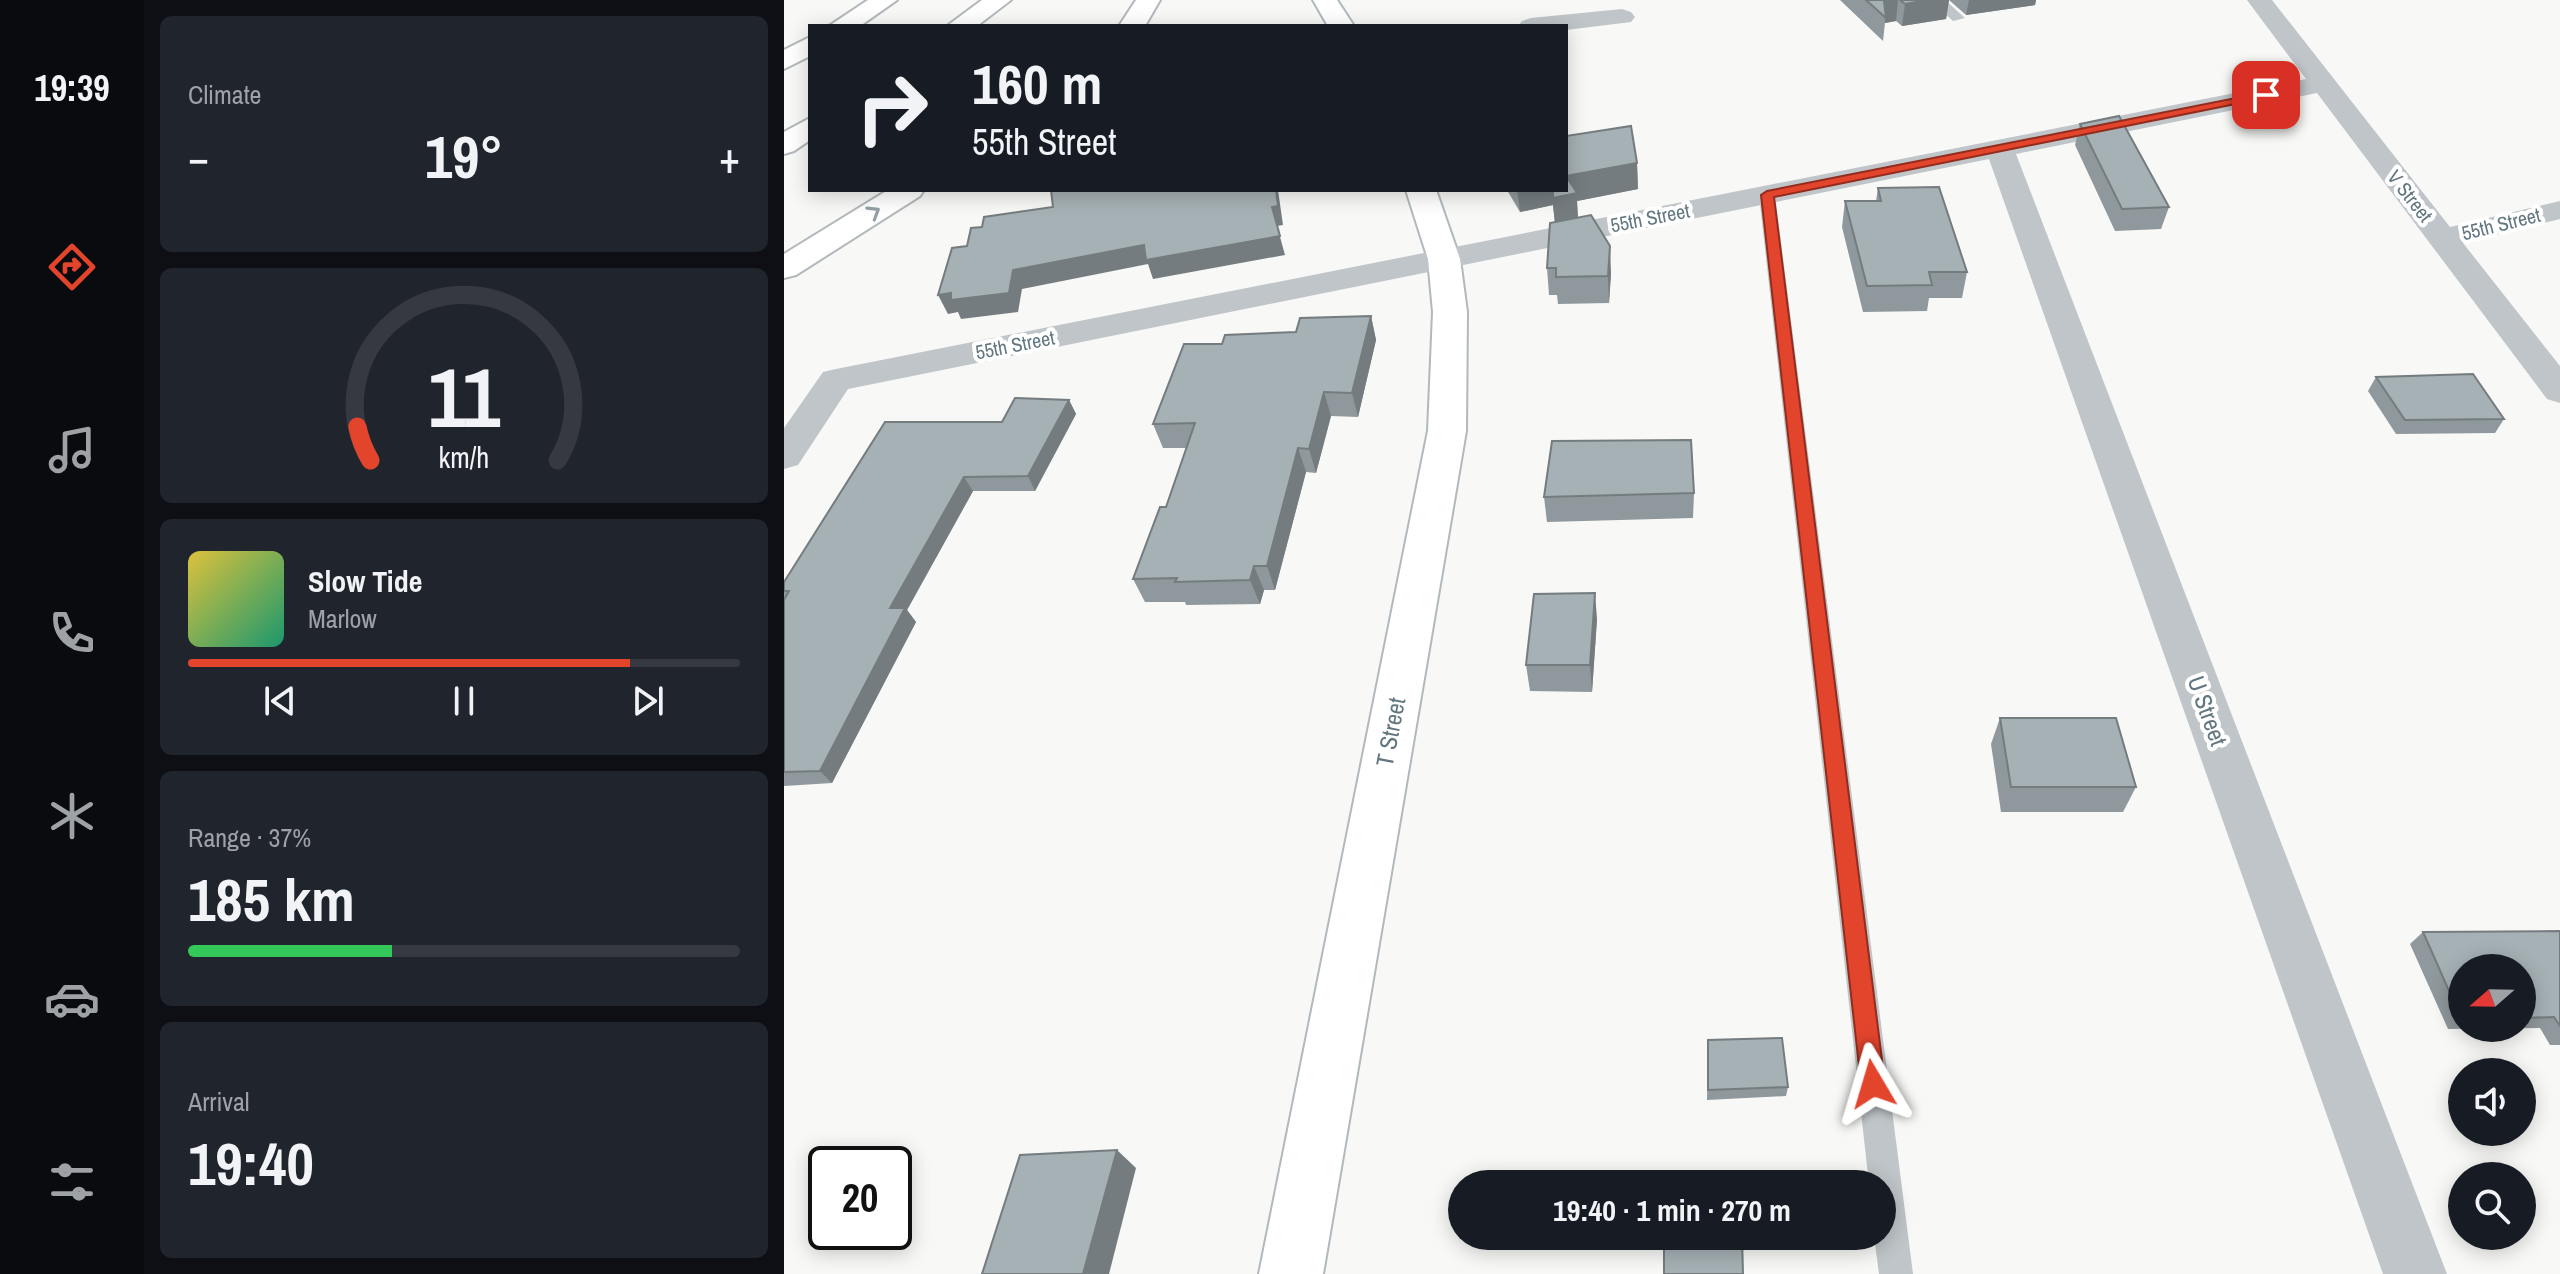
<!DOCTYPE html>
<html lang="en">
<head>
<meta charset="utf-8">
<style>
	body { margin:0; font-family:"Archivo Narrow",sans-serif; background:#20242c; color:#f1f3f6; height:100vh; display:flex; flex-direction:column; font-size:30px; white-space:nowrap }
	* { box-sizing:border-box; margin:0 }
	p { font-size:26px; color:#9ea1a6 }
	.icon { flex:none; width:44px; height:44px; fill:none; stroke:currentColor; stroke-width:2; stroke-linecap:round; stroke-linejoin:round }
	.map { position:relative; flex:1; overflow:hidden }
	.details { display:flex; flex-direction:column; gap:16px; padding:16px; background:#0d0f14; width:640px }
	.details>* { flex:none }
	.banner { position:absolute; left:24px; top:24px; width:760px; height:168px; border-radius:0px; box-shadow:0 4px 20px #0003; background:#171b24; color:#f1f3f6; overflow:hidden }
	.needle { width:52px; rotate:250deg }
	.fabs { position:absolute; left:1664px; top:954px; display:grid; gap:16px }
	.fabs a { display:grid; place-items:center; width:88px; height:88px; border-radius:50%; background:#171b24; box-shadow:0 4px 20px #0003; font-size:40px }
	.speed { position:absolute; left:24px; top:1146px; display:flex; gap:16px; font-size:40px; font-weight:700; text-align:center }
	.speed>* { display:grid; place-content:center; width:104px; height:104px; border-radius:50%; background:#171b24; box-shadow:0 4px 20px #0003; line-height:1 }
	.speed .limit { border:4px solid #111; border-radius:12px; background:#fff; color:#111 }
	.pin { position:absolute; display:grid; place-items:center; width:68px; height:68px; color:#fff; margin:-34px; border-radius:16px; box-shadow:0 4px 12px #0006 }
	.me { position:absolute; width:88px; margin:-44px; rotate:353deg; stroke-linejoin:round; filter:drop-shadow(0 0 6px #0008) }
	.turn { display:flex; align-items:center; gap:28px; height:168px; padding:0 32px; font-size:36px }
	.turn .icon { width:104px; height:104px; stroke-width:2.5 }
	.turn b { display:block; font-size:56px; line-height:68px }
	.big { font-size:60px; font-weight:700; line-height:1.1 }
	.details .tile { flex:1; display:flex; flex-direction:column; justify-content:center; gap:12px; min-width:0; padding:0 28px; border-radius:12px; background:#20242c }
	.details .dial { align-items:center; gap:0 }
	.dial svg { height:208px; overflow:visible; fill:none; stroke:#363941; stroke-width:7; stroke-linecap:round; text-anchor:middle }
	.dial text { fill:#f1f3f6; stroke:none }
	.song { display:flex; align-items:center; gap:24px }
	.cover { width:96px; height:96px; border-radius:12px; background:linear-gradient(135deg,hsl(50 70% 55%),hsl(160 70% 35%)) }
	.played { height:8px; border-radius:4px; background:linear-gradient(90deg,#e2442c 80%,#363941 80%) }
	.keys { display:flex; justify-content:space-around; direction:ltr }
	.heat { display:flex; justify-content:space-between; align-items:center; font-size:44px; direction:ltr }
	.charge { height:12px; border-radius:6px; background:linear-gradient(90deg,#34c759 37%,#363941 0) }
	.trip { position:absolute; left:664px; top:1170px; width:448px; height:80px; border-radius:40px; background:#171b24; box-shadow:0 4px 20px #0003; font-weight:700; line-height:80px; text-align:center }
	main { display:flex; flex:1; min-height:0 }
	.menu { display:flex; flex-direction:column; width:144px; justify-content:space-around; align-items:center; background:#090b0e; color:#9ea1a6 }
	.menu .icon { width:56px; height:56px }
	.menu .active { color:#e2442c }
	.menu b { font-size:36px; color:#f1f3f6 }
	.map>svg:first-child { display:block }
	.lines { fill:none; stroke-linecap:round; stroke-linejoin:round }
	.secondary-casing { stroke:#b1b9bc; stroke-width:4 }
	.highway-casing { stroke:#b2b8bb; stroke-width:4 }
	.lane { fill:#bfc5c8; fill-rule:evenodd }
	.street { fill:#bfc5c8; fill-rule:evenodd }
	.secondary { fill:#fff; fill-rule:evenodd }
	.highway { fill:#fff; fill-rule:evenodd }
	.wall { fill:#8f989c; fill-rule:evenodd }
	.shaded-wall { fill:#747c7f }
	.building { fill:#a6b1b5; stroke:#747c7f; stroke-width:2 }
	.oneway { stroke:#92a0a6 }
	.route { fill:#e2442c; stroke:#932c1d; stroke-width:2 }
	.labels { text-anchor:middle; stroke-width:8; stroke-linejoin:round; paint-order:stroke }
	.far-street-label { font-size:20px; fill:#637780; stroke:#fff }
	.street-label { font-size:24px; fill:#637780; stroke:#fff }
</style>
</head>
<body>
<main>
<nav class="menu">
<b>19:39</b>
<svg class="icon active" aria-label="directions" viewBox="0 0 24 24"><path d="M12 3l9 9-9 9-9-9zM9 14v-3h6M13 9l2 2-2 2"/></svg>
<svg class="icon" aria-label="music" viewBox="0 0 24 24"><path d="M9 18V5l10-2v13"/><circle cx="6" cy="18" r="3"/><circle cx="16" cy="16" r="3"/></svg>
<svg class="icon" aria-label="phone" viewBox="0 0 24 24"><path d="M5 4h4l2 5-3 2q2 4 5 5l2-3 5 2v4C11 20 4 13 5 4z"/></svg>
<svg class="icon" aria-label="climate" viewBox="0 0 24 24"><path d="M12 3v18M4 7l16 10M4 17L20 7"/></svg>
<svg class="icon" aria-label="car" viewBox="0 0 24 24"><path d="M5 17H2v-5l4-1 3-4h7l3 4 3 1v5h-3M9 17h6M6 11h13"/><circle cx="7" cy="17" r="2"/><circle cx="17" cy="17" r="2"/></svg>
<svg class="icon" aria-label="filters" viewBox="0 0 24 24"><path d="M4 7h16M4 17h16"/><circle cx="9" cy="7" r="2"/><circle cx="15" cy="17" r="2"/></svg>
</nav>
<section class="details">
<div class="tile"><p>Climate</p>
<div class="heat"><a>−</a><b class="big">19°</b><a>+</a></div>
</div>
<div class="tile dial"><svg viewBox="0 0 100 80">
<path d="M14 69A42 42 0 1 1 86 69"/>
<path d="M14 69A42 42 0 0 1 9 56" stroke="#e2442c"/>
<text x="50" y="56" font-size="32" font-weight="700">11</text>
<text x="50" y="72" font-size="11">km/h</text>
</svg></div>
<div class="tile">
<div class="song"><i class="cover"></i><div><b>Slow Tide</b><p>Marlow</p></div></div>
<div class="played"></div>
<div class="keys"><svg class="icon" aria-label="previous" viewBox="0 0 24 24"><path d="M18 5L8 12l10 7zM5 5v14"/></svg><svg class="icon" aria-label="pause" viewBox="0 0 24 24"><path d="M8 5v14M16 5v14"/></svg><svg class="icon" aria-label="next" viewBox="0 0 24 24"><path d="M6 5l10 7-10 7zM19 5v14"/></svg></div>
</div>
<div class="tile"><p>Range · 37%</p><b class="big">185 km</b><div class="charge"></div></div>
<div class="tile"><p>Arrival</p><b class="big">19:40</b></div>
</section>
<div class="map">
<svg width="1776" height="1274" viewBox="0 0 1776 1274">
	<rect width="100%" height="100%" fill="#f8f8f6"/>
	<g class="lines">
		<!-- secondary casing -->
		<g class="secondary-casing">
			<g id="secondary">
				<path d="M 529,0 L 553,0 L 570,26 L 544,26 Z"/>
				<path d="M 622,190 L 652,190 L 676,259 L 683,312 L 682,431 L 539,1274 L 475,1274 L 644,431 L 649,312 L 644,259 Z"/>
			</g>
		</g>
		<!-- highway casing -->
		<g class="highway-casing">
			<g id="highway">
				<path d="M 84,0 L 113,0 L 76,26 L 45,26 Z"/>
				<path d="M 198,0 L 227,0 L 193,26 L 163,26 Z"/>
				<path d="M 352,0 L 376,0 L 361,26 L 335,26 Z"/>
				<path d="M 26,37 L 26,56 L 0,69 L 0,50 Z"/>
				<path d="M 26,118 L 26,140 L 10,151 L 0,154 L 0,132 Z"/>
				<path d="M 104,190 L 140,190 L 136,196 L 12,275 L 0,278 L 0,254 Z"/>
			</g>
		</g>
		<!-- lane -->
		<g class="lane">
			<path d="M 1146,0 L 1161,0 L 1181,18 L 1169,21 Z"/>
			<path d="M 983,190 L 991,195 L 1129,1274 L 1095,1274 L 1090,1236 L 1098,1236 L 1098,1184 L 1085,1184 L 975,195 Z"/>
		</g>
		<!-- street -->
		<g class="street">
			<path d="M 1463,0 L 1488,0 L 1666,227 L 1776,201 L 1776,219 L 1679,243 L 1776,366 L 1776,403 L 1763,399 L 1533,93 L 1232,154 L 1663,1274 L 1599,1274 L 1205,159 L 64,389 L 14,465 L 0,469 L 0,428 L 39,372 L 52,369 L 1522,79 Z"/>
			<path d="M 838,9 L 847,12 L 851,17 L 847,22 L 782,30 L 782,26 L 734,26 L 738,21 L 747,18 Z"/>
		</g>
		<!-- secondary -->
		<use href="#secondary" class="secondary"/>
		<!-- highway -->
		<use href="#highway" class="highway"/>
	</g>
	<!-- wall -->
	<g class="wall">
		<path d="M 1056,0 L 1165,0 L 1162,19 L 1118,26 L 1112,21 L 1101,23 L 1099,41 Z"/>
		<path d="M 1165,0 L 1252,0 L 1251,5 L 1182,15 Z"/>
		<path d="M 1296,124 L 1385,207 L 1377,229 L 1331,231 L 1291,145 Z"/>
		<path d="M 853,163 L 854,189 L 793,201 L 794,218 L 827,273 L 825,303 L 774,304 L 773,295 L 765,295 L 763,268 L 771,223 L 769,205 L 736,212 L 723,190 L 782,190 Z"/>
		<path d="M 1094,188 L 1183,272 L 1178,298 L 1145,298 L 1143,311 L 1079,312 L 1058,227 L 1061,201 L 1092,201 Z"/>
		<path d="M 587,316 L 592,340 L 574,417 L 547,416 L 532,473 L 522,472 L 491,590 L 480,590 L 476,604 L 402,605 L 401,602 L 361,602 L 349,579 L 382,507 L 403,448 L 379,448 L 369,424 L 438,344 L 512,332 Z"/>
		<path d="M 1592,377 L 1720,419 L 1711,433 L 1612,434 L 1584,391 Z"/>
		<path d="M 285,400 L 292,414 L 251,491 L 189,491 L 123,610 L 132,622 L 48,783 L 0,786 L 0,582 L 218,422 Z"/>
		<path d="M 910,493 L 909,518 L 763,522 L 760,497 Z"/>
		<path d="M 813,619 L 808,692 L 746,691 L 742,665 Z"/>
		<path d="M 1216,718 L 1352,787 L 1339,812 L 1217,812 L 1207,744 Z"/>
		<path d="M 1776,931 L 1776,1045 L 1766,1045 L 1756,1028 L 1664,1029 L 1626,944 L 1639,932 ZM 1678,968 L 1738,968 L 1738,1028 L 1678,1028 Z"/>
		<path d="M 924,1040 L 1004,1087 L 1002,1096 L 923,1100 Z"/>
	</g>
	<!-- shaded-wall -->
	<g class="shaded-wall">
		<path d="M 1105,0 L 1114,0 L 1112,21 L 1101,23 L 1100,1 Z"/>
		<path d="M 1143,0 L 1165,0 L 1162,19 L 1118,26 L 1121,4 Z"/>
		<path d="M 1185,0 L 1252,0 L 1251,5 L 1182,15 Z"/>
		<path d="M 853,163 L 854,189 L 793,201 L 794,219 L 771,224 L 769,205 L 736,212 L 733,190 L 771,190 L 782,176 Z"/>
		<path d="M 492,190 L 494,190 L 499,225 L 493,226 L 501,255 L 369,279 L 364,264 L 238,289 L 234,312 L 177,319 L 174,312 L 164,314 L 154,295 L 229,270 L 488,207 Z"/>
		<path d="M 826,246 L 827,273 L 825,303 L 824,276 Z"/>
		<path d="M 587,316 L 592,340 L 574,417 L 568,393 Z"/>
		<path d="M 540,392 L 547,416 L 532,473 L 525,449 Z"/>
		<path d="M 285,400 L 292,414 L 251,491 L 244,476 Z"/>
		<path d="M 514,448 L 522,472 L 491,590 L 483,566 Z"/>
		<path d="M 180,477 L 189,491 L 123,610 L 132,622 L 48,783 L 36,771 L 106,608 Z"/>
		<path d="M 470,566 L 480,590 L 476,604 L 466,580 Z"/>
		<path d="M 811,593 L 813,619 L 808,692 L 806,665 Z"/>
		<path d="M 333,1150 L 352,1168 L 325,1274 L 299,1274 Z"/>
	</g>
	<!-- building -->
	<g class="building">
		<path d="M 1082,0 L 1105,0 L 1100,1 L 1102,18 Z"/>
		<path d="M 1116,0 L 1143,0 L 1121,4 Z"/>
		<path d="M 1335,116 L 1385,207 L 1338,209 L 1296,124 Z"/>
		<path d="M 847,126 L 853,163 L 782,176 L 793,193 L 769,198 L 769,190 L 782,190 L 782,136 Z"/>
		<path d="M 1155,187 L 1183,272 L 1145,272 L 1148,285 L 1083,286 L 1061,201 L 1097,201 L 1094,188 Z"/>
		<path d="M 267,190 L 492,190 L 494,206 L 488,207 L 496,236 L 362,260 L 360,245 L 229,270 L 225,293 L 167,300 L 167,293 L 154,295 L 168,248 L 183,246 L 187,228 L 198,227 L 200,217 L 269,207 Z"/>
		<path d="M 807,215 L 826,246 L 824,276 L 772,277 L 772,268 L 763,268 L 766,223 Z"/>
		<path d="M 587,316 L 568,393 L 540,392 L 525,449 L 514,448 L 483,566 L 470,566 L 466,580 L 391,582 L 393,578 L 349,579 L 376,507 L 382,507 L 411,423 L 369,424 L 400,344 L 438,344 L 441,335 L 512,332 L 516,318 Z"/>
		<path d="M 1689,374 L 1720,419 L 1621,420 L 1592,377 Z"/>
		<path d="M 231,398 L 285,400 L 244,476 L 180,477 L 106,608 L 121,608 L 36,771 L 0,772 L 0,600 L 5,591 L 0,591 L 0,582 L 101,422 L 218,422 Z"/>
		<path d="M 907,440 L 910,493 L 760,497 L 768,441 Z"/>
		<path d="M 811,593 L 806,665 L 742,665 L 750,594 Z"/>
		<path d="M 1216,718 L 1332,718 L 1352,787 L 1227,787 Z"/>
		<path d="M 1776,931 L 1776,1026 L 1770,1017 L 1738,1018 L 1738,968 L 1678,968 L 1677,1018 L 1639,932 Z"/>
		<path d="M 998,1038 L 1004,1087 L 924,1090 L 924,1040 Z"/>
		<path d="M 333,1150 L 299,1274 L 198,1274 L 236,1155 Z"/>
		<path d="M 880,1236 L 958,1236 L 959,1274 L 880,1274 Z"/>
	</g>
	<!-- one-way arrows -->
	<defs><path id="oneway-chevron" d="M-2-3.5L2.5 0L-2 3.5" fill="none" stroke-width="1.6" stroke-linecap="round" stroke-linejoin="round" transform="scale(2)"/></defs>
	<use class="oneway" href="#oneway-chevron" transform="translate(90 212) rotate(-32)"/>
	<!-- route -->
	<path class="route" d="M 1482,92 L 1487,95 L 1486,97 L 990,197 L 1101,1084 L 1097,1092 L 1089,1096 L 1081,1092 L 1077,1084 L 977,195 L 983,191 Z"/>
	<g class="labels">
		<!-- far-street labels -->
		<g class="far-street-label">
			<text transform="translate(1626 196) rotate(52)" y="7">V Street</text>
			<text transform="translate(866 218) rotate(-11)" y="7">55th Street</text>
			<text transform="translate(1717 224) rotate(-14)" y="7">55th Street</text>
			<text transform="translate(231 345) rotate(-11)" y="7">55th Street</text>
		</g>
		<!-- street labels -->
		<g class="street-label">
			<text transform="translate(1423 711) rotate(70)" y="8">U Street</text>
			<text transform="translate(607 732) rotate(-79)" y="8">T Street</text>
		</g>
	</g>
</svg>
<div class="fabs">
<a><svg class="needle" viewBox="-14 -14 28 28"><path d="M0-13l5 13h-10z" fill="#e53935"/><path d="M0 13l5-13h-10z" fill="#9ea1a6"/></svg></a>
<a><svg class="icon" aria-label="sound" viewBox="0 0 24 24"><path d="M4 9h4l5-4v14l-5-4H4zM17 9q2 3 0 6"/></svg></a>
<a><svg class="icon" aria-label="search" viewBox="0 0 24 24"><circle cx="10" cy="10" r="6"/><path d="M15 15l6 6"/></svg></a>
</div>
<div class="speed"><div class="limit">20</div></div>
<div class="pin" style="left:1482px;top:95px;background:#d93025"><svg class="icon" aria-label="arrive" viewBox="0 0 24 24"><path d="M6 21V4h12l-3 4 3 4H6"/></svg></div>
<svg class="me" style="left:1089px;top:1084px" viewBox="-20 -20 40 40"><path d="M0-17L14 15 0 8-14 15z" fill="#e2442c" stroke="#fff" stroke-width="4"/></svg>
<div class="trip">19:40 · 1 min · 270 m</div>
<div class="banner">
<div class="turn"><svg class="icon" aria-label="right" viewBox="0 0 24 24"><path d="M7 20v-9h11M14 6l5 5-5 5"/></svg><div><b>160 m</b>55th Street</div></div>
</div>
</div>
</main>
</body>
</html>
